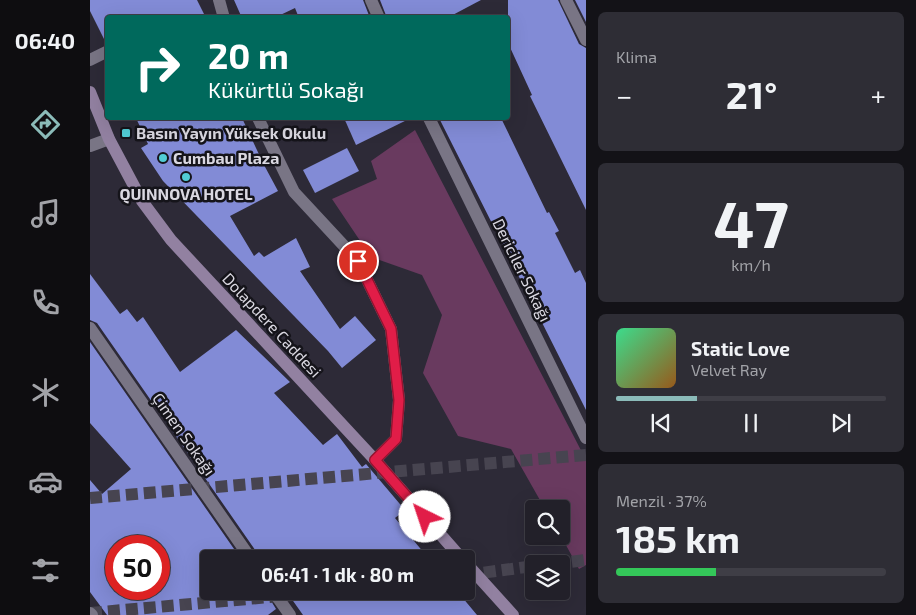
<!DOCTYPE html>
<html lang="tr">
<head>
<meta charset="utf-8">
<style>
	body { margin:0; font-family:"Exo 2",sans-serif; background:#2e2d35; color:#f1f3f6; height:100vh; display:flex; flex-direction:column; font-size:19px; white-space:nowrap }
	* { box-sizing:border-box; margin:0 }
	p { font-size:16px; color:#a2a3a8 }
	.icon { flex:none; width:28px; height:28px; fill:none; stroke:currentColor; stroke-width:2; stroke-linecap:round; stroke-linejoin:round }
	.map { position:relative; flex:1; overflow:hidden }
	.side { display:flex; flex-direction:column; gap:12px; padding:12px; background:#131217; width:330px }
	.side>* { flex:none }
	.hud { position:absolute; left:15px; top:15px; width:405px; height:105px; border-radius:5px; box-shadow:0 5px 20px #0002,0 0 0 1px #3f3e46; background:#00695c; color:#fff; overflow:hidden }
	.buttons { position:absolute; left:435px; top:500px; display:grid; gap:10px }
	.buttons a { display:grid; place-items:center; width:45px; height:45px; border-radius:5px; background:#222029; box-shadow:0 5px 20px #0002,0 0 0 1px #3f3e46; font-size:25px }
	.speed { position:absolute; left:15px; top:535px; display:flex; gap:10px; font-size:25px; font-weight:700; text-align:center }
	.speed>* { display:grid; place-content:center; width:65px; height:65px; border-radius:50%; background:#222029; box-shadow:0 5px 20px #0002,0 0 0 1px #3f3e46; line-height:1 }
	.speed .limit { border:8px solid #d22; background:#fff; color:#111 }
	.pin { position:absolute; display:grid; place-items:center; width:42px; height:42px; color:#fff; margin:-21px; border:2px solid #fff; border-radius:50%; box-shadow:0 1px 5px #0007 }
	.me { position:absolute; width:55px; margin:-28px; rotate:319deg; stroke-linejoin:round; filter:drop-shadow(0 0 4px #0008) }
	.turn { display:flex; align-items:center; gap:18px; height:105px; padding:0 20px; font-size:22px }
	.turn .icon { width:65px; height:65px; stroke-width:2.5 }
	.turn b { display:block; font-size:35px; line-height:42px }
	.big { font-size:38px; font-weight:700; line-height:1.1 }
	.side .card { flex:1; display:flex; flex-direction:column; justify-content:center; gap:8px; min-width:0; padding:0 18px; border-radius:8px; background:#2e2d35 }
	.side .dial { align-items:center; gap:0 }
	.dial b { font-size:65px; line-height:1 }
	.song { display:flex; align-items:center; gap:15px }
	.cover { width:60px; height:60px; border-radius:8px; background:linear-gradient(135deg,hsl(150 70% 55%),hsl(30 70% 35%)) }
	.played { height:5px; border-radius:2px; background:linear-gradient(90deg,#8bbbb9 30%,#3f3e46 30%) }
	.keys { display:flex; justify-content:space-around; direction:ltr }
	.heat { display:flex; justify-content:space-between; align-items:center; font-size:28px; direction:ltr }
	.charge { height:8px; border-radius:4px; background:linear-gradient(90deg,#34c759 37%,#3f3e46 0) }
	.trip { position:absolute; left:110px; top:550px; width:275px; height:50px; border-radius:5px; background:#222029; box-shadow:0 5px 20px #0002,0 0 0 1px #3f3e46; font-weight:700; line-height:50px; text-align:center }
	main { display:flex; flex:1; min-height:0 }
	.menu { display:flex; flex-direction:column; width:90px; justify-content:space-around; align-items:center; background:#0e0d10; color:#a2a3a8 }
	.menu .icon { width:35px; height:35px }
	.menu .current { color:#8bbbb9 }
	.menu b { font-size:22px; color:#f1f3f6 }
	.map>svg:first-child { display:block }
	.green { fill:#693a5f }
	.building { fill:#828bd6; fill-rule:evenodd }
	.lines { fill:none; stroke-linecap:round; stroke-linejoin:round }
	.primary-tunnel { stroke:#474450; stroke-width:12; stroke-dasharray:12 6; stroke-linecap:butt }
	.minor { stroke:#797585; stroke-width:12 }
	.secondary { stroke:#9281a1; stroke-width:12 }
	.route-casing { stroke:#92132f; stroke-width:12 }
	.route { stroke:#e11d48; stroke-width:9 }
	.poi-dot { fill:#51ccd5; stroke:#15141a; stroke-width:2 }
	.labels { text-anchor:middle; stroke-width:5; stroke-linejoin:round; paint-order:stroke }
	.poi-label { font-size:16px; font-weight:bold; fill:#dad8e1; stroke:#15141a; text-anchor:start }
	.street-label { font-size:16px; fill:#dad8e1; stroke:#15141a }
</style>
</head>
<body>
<main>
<nav class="menu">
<b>06:40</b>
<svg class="icon current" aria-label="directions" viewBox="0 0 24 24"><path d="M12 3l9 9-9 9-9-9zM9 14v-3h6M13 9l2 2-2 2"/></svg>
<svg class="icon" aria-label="music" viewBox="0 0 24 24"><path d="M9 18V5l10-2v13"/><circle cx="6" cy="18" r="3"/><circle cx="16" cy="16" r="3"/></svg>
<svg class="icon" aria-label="phone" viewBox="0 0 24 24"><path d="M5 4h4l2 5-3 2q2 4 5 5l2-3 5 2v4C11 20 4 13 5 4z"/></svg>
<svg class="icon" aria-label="climate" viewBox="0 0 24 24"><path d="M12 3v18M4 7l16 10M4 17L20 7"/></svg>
<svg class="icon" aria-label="car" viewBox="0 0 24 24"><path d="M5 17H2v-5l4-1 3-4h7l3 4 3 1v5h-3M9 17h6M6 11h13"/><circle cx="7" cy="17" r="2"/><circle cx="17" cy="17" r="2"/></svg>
<svg class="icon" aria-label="filters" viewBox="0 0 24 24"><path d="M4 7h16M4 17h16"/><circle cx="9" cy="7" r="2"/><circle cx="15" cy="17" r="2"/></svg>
</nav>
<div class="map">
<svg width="496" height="615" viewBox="0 0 496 615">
	<rect width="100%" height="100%" fill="#2d2a37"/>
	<!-- green -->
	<path class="green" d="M 325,130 L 496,460 L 496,565 L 489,569 L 471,536 L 471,509 L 455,509 L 421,449 L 368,436 L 333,373 L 352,315 L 332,275 L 281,257 L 242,199 L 287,179 L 281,161 Z"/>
	<!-- building -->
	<g class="building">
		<path d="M 0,0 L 107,0 L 116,18 L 18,18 L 18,43 L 16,43 L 0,11 Z"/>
		<path d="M 144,0 L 273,0 L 280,18 L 209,18 L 205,8 L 184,18 L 152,18 Z"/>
		<path d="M 290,0 L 391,0 L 357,18 L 297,18 Z"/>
		<path d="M 418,0 L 468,0 L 489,44 L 496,48 L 496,210 L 440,96 L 442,95 L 418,43 Z"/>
		<path d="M 485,0 L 496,0 L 496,22 Z"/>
		<path d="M 46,118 L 152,118 L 174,165 L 188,191 L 140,216 L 164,256 L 169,252 L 174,257 L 206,238 L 220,267 L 210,271 L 250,329 L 265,316 L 286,340 L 252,368 L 238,351 L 73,181 L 51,148 L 58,144 Z"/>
		<path d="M 254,118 L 321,118 L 266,145 Z"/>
		<path d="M 349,118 L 411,118 L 457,213 L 459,212 L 469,231 L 465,233 L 485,273 L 490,270 L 496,283 L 496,410 Z"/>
		<path d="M 257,148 L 269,171 L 225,193 L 213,170 Z"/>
		<path d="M 0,274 L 30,314 L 37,309 L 47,322 L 53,317 L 90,372 L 146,330 L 200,382 L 184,393 L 233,445 L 247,434 L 272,467 L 276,464 L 315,510 L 305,518 L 339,559 L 169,559 L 168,554 L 7,323 L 0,320 Z"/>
		<path d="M 0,342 L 151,559 L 119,559 L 119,591 L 175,591 L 186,609 L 178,615 L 17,615 L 0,592 L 0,480 L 12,494 L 41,469 L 0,423 ZM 26,546 L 69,546 L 69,589 L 26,589 Z"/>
		<path d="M 193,591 L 367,591 L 387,615 L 213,615 L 201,598 L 199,599 Z"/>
	</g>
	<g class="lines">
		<!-- primary-tunnel -->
		<g class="primary-tunnel">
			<path d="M 0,498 L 496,455"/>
			<path d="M 464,564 L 496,560"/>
			<path d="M 376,575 L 444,566"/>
			<path d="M 0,613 L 247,591"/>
		</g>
		<!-- minor -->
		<g class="minor">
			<path d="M 129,0 L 134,18"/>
			<path d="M 281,0 L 289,18"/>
			<path d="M 476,0 L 496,40"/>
			<path d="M 0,60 L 18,51"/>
			<path d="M 168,118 L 204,192 L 268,261 L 301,329 L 309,400 L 306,439 L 285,460"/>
			<path d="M 339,118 L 496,438"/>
			<path d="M 0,146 L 19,139"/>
			<path d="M 0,328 L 161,559"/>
			<path d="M 183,591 L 200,615"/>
			<path d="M 0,613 L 2,615"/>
		</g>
		<!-- secondary -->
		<g class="secondary">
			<path d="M 0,92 L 19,139 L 52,201 L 81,240 L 285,460 L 372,559"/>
			<path d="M 376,563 L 423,615"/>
		</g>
	</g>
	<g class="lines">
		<!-- route casing -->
		<g class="route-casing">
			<path id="route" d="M 268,261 L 301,329 L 309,400 L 306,439 L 285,460 L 335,517"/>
		</g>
		<!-- route -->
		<use href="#route" class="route"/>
	</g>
	<!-- markers -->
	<g class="poi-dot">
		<rect x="31" y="128" width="10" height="10" rx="2.5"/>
		<circle cx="73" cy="158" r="5"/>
		<circle cx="96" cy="177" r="5"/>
	</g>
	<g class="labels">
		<!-- poi labels -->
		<g class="poi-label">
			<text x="46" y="139">Basın Yayın Yüksek Okulu</text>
			<text x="83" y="164">Cumbau Plaza</text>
			<text x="96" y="200" text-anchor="middle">QUINNOVA HOTEL</text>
		</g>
		<!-- street labels -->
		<g class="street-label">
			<text transform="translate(432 270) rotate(64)" y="6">Dericiler Sokağı</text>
			<text transform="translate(182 325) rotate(47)" y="6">Dolapdere Caddesi</text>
			<text transform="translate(94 434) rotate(55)" y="6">Çimen Sokağı</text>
		</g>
	</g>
</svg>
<div class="buttons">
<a><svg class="icon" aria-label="search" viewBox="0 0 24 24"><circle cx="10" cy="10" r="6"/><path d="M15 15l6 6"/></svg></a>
<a><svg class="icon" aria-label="layers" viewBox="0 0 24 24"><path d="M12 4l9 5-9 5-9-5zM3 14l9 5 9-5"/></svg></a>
</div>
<div class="speed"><div class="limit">50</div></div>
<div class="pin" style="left:268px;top:261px;background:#d93025"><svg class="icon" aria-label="arrive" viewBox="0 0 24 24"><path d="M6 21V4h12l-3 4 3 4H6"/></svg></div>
<svg class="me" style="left:335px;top:517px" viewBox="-20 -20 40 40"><circle r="19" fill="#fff"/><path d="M0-13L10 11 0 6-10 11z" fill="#e11d48"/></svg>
<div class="trip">06:41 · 1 dk · 80 m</div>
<div class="hud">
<div class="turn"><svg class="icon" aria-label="right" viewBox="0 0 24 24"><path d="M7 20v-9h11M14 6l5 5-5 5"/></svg><div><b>20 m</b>Kükürtlü Sokağı</div></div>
</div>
</div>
<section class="side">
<div class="card"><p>Klima</p>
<div class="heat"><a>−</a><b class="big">21°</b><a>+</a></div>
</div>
<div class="card dial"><b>47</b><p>km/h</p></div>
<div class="card">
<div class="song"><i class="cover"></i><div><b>Static Love</b><p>Velvet Ray</p></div></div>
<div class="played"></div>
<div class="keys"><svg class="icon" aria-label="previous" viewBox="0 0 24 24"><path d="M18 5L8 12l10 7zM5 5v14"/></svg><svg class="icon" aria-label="pause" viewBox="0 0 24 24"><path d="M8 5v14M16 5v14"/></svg><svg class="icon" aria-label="next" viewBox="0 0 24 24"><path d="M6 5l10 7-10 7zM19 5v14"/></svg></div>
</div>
<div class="card"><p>Menzil · 37%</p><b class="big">185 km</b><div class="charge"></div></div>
</section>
</main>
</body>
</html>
